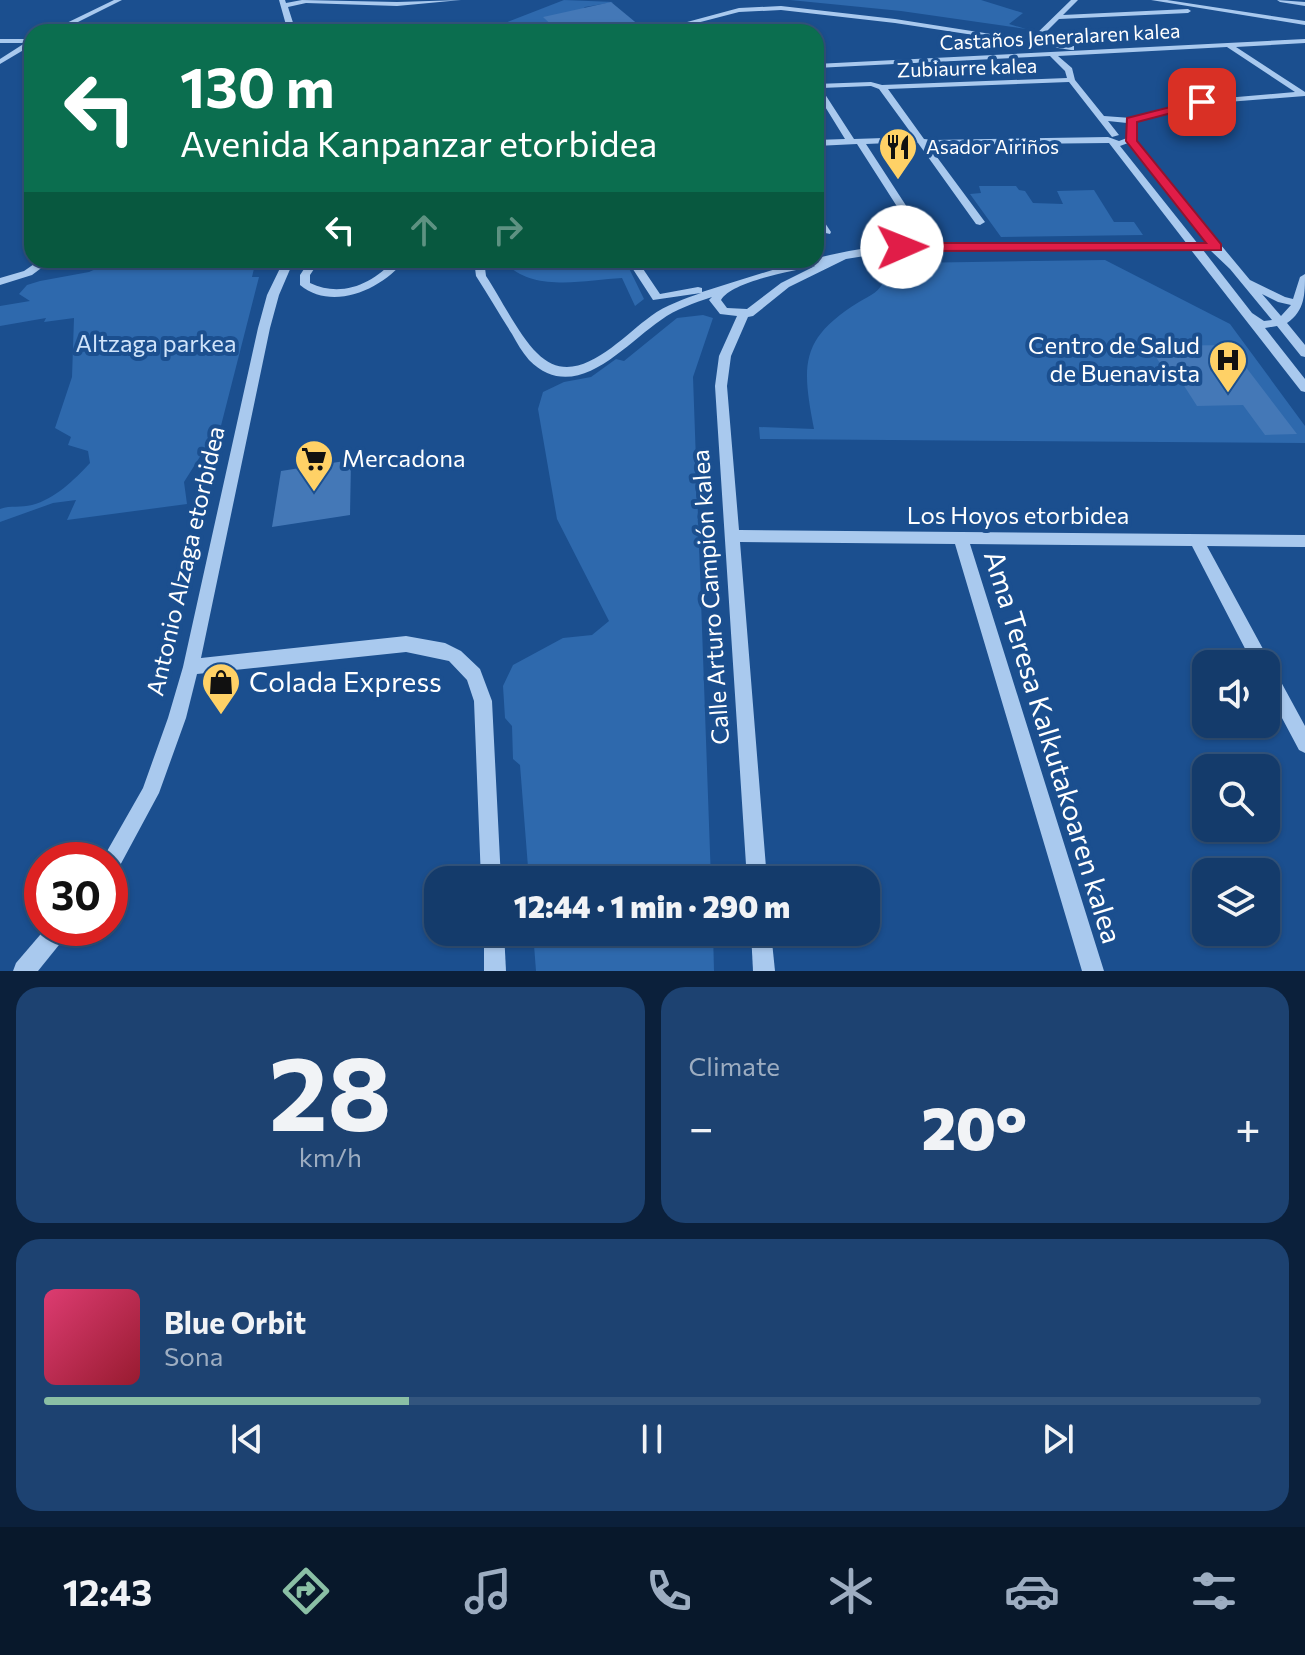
<!DOCTYPE html>
<html lang="en">
<head>
<meta charset="utf-8">
<style>
	body { margin:0; font-family:Commissioner,sans-serif; background:#1d4271; color:#f1f3f6; height:100vh; display:flex; flex-direction:column; font-size:30px; white-space:nowrap }
	* { box-sizing:border-box; margin:0 }
	p { font-size:26px; color:#9dadc1 }
	.icon { flex:none; width:44px; height:44px; fill:none; stroke:currentColor; stroke-width:2; stroke-linecap:round; stroke-linejoin:round }
	.map { position:relative; height:971px; overflow:hidden }
	.panel { display:flex; flex-direction:column; gap:16px; padding:16px; background:#0b203b; flex:1 }
	.panel>* { flex:none }
	.guide { position:absolute; left:24px; top:24px; width:800px; height:244px; border-radius:24px; box-shadow:0 2px 6px #0004,0 0 0 2px #33557e; background:#0b6e4f; color:#fff; overflow:hidden }
	.buttons { position:absolute; left:1192px; top:650px; display:grid; gap:16px }
	.buttons a { display:grid; place-items:center; width:88px; height:88px; border-radius:16px; background:#143b6b; box-shadow:0 2px 6px #0004,0 0 0 2px #33557e; font-size:40px }
	.speed { position:absolute; left:24px; top:842px; display:flex; gap:16px; font-size:40px; font-weight:700; text-align:center }
	.speed>* { display:grid; place-content:center; width:104px; height:104px; border-radius:50%; background:#143b6b; box-shadow:0 2px 6px #0004,0 0 0 2px #33557e; line-height:1 }
	.speed .limit { border:12px solid #d22; background:#fff; color:#111 }
	.pin { position:absolute; display:grid; place-items:center; width:68px; height:68px; color:#fff; margin:-34px; border-radius:16px; box-shadow:0 4px 12px #0006 }
	.me { position:absolute; width:88px; margin:-44px; rotate:89deg; stroke-linejoin:round; filter:drop-shadow(0 0 6px #0008) }
	.turn { display:flex; align-items:center; gap:28px; height:168px; padding:0 24px; font-size:36px }
	.turn .icon { width:104px; height:104px; stroke-width:2.5 }
	.turn b { display:block; font-size:56px; line-height:68px }
	.lanes { display:flex; align-items:center; height:76px; padding:0 24px; background:#0003; justify-content:center; gap:40px; direction:ltr }
	.lanes .off { opacity:.35 }
	.big { font-size:60px; font-weight:800; line-height:1.1 }
	.panel .widget { flex:1; display:flex; flex-direction:column; justify-content:center; gap:12px; min-width:0; padding:0 28px; border-radius:24px; background:#1d4271 }
	.panel .dial { align-items:center; gap:0 }
	.dial b { font-size:104px; line-height:1 }
	.song { display:flex; align-items:center; gap:24px }
	.cover { width:96px; height:96px; border-radius:12px; background:linear-gradient(135deg,hsl(340 70% 55%),hsl(350 70% 35%)) }
	.played { height:8px; border-radius:4px; background:linear-gradient(90deg,#8abfa5 30%,#33557e 30%) }
	.keys { display:flex; justify-content:space-around; direction:ltr }
	.heat { display:flex; justify-content:space-between; align-items:center; font-size:44px; direction:ltr }
	.panel .tiles { flex:1; display:grid; gap:16px; grid-template-columns:1fr 1fr }
	.widget:last-child { grid-column:span 2 }
	.trip { position:absolute; left:424px; top:866px; width:456px; height:80px; border-radius:24px; background:#143b6b; box-shadow:0 2px 6px #0004,0 0 0 2px #33557e; font-weight:800; line-height:80px; text-align:center }
	.dock { display:flex; height:128px; justify-content:space-around; align-items:center; background:#08182b; color:#9dadc1 }
	.dock .icon { width:56px; height:56px }
	.dock .on { color:#8abfa5 }
	.dock b { font-size:36px; color:#f1f3f6 }
	.map>svg:first-child { display:block }
	.green { fill:#2e69ad }
	.building { fill:#4478b7 }
	.lines { fill:none; stroke-linecap:round; stroke-linejoin:round }
	.minor { fill:#a9c9ee; fill-rule:evenodd }
	.route { fill:#e11d48; stroke:#92132f; stroke-width:2 }
	.labels { text-anchor:middle; stroke-width:8; stroke-linejoin:round; paint-order:stroke }
	.far-street-label { font-size:20px; fill:#fff; stroke:#1b4f8f }
	.far-poi-label { font-size:20px; fill:#fff; stroke:#1b4f8f; text-anchor:start }
	.park-label { font-size:24px; fill:#cfe3fa; stroke:#1b4f8f }
	.poi-label { font-size:24px; fill:#fff; stroke:#1b4f8f; text-anchor:end }
	.street-label { font-size:24px; fill:#fff; stroke:#1b4f8f }
	.near-poi-label { font-size:28px; fill:#fff; stroke:#1b4f8f; text-anchor:start }
	.near-street-label { font-size:28px; fill:#fff; stroke:#1b4f8f }
</style>
</head>
<body>
<div class="map">
<svg width="1305" height="971" viewBox="0 0 1305 971">
	<rect width="100%" height="100%" fill="#1b4f8f"/>
	<!-- green -->
	<g class="green">
		<path d="M 564,0 L 614,2 L 585,7 L 559,32 L 482,32 Z"/>
		<path d="M 790,0 L 981,0 L 1023,13 L 1009,24 L 1026,29 L 901,11 Z"/>
		<path d="M 979,186 L 1016,186 L 1019,190 L 1025,191 L 1033,203 L 1063,204 L 1057,191 L 1094,190 L 1114,222 L 1134,222 L 1143,235 L 1001,237 L 970,194 L 981,193 Z"/>
		<path d="M 116,260 L 256,260 L 252,277 L 259,277 L 214,453 L 201,455 L 184,482 L 187,504 L 67,520 L 76,500 L 53,503 L 0,522 L 0,509 C 11,505 21,508 32,505 C 55,499 74,480 90,463 L 88,451 L 68,445 L 71,437 L 55,428 L 72,377 L 74,318 L 44,322 L 46,318 L 0,326 L 0,306 L 30,301 L 19,294 L 27,285 L 40,281 L 89,272 Z"/>
		<path d="M 582,260 L 625,260 L 644,299 L 635,306 L 622,278 C 586,280 532,293 505,262 L 525,262 L 526,268 L 581,268 Z"/>
		<path d="M 1105,260 L 1230,324 L 1305,426 L 1305,443 L 760,439 L 759,427 L 814,429 C 802,366 799,339 859,302 C 871,295 880,292 885,278 L 875,266 L 909,263 Z"/>
		<path d="M 703,315 L 713,318 L 693,377 L 711,880 L 529,880 L 520,765 L 513,759 L 512,726 L 505,718 L 503,686 L 513,665 L 563,638 L 592,635 L 609,621 L 557,519 L 538,409 L 543,392 L 564,382 L 591,377 L 616,359 L 624,361 L 677,318 Z"/>
		<path d="M 533,932 L 713,932 L 714,971 L 536,971 Z"/>
	</g>
	<!-- building -->
	<g class="building">
		<path d="M 611,2 L 640,26 L 610,32 L 559,32 L 543,17 Z"/>
		<path d="M 1229,345 L 1297,434 L 1265,435 L 1243,405 L 1197,406 L 1172,367 L 1163,368 L 1149,346 Z"/>
		<path d="M 351,460 L 350,515 L 272,527 L 281,471 Z"/>
	</g>
	<g class="lines">
		<!-- minor -->
		<g class="minor">
			<path d="M 114,0 L 122,0 L 58,32 L 48,32 Z"/>
			<path d="M 279,0 L 285,0 L 286,3 L 302,0 L 397,2 L 461,0 L 397,6 L 306,3 L 288,7 L 296,32 L 288,32 Z"/>
			<path d="M 1071,0 L 1078,0 L 1063,15 L 1188,9 L 1191,11 L 1188,13 L 1059,19 L 1037,41 L 1074,46 L 1074,50 L 1071,50 L 895,23 L 781,10 L 739,12 L 662,32 L 650,32 L 739,8 L 781,6 L 895,19 L 1030,40 Z"/>
			<path d="M 1151,0 L 1167,0 L 1305,21 L 1305,25 Z"/>
			<path d="M 1277,0 L 1305,2 L 1305,6 L 1280,2 Z"/>
			<path d="M 744,29 L 747,32 L 726,32 Z"/>
			<path d="M 0,39 L 32,39 L 32,45 L 0,64 L 0,59 L 25,43 L 0,43 Z"/>
			<path d="M 1305,39 L 1305,43 L 1236,47 L 1305,92 L 1305,96 L 1202,104 L 1135,122 L 1135,141 L 1141,149 L 1250,280 L 1285,297 L 1293,299 L 1300,277 L 1305,274 C 1305,294 1305,311 1287,323 L 1305,345 L 1305,357 L 1301,356 L 1277,326 L 1265,328 L 1305,379 L 1305,392 L 1301,391 L 1191,250 L 902,250 L 846,259 L 789,287 L 753,316 L 748,317 L 731,356 L 727,386 L 739,530 L 1305,535 L 1305,547 L 1207,546 L 1305,726 L 1305,753 L 1299,750 L 1266,688 L 1266,664 L 1253,664 L 1192,546 L 970,544 L 1104,971 L 1082,971 L 955,544 L 740,542 L 767,880 L 747,880 L 715,386 L 719,356 L 737,316 L 720,314 L 709,300 L 712,297 C 694,303 676,309 661,320 C 623,346 575,406 529,360 C 522,352 517,343 512,334 C 500,315 488,295 476,276 L 475,268 L 478,260 L 488,260 L 485,268 L 486,276 C 500,297 520,337 537,353 C 575,392 619,339 651,316 C 666,305 684,299 701,293 L 653,300 L 627,260 L 637,260 L 660,294 L 698,287 L 702,288 L 702,292 C 772,270 846,244 921,244 L 857,144 L 816,146 L 816,140 L 845,139 L 816,92 L 816,84 L 871,82 L 882,85 L 1067,78 L 1065,71 L 1050,56 L 816,68 L 816,64 ZM 1227,47 L 1295,92 L 1202,100 L 1131,118 L 1104,116 L 1075,80 L 1072,68 L 1058,56 ZM 1069,82 L 1112,137 L 1119,135 L 1108,121 L 1127,123 L 1127,138 L 1119,141 L 1108,137 L 934,140 L 924,139 L 888,89 ZM 871,86 L 879,89 L 914,137 L 854,139 L 821,88 ZM 912,142 L 918,143 L 976,224 L 980,225 L 985,222 L 928,145 L 1109,143 L 1187,244 L 931,244 L 866,144 ZM 1128,143 L 1135,153 L 1209,244 L 1198,244 L 1120,146 ZM 1203,250 L 1210,250 L 1230,269 L 1272,320 L 1264,321 L 1252,313 ZM 815,266 L 781,283 L 747,309 L 727,308 L 721,300 C 732,281 793,271 815,266 ZM 1262,294 L 1278,302 L 1291,305 L 1281,316 Z"/>
			<path d="M 816,213 L 819,214 L 831,232 L 830,234 L 821,232 L 816,224 Z"/>
			<path d="M 40,260 L 52,260 L 32,275 L 0,285 L 0,278 L 24,271 Z"/>
			<path d="M 284,260 L 294,260 L 279,295 L 270,328 L 201,658 L 406,636 L 445,643 L 461,651 L 480,669 L 492,701 L 501,880 L 481,880 L 474,701 L 467,680 L 449,661 L 406,652 L 197,674 L 186,718 L 159,793 L 117,871 L 110,874 L 110,860 L 102,860 L 143,788 L 168,718 L 183,667 L 258,328 L 267,295 Z"/>
			<path d="M 310,260 L 320,260 L 310,275 L 310,283 C 341,298 373,284 394,260 L 405,260 C 382,289 333,312 300,285 L 300,275 Z"/>
			<path d="M 46,928 L 70,928 L 67,935 L 38,971 L 13,971 L 16,963 Z"/>
			<path d="M 484,932 L 504,932 L 506,971 L 484,971 Z"/>
			<path d="M 751,932 L 771,932 L 775,971 L 753,971 Z"/>
		</g>
	</g>
	<!-- route -->
	<path class="route" d="M 1202,99 L 1207,102 L 1206,104 L 1137,122 L 1137,141 L 1221,244 L 1221,250 L 902,251 L 895,247 L 902,243 L 1206,243 L 1126,141 L 1127,118 Z"/>
	<!-- icons -->
	<defs>
		<g id="restaurant-pin" transform="scale(2)"><path d="M0 17L-7.5 6A9.5 9.5 0 1 1 7.5 6Z" fill="#ffd166" stroke="#1b4f8f"/><path d="M-5-6h1v4h1v-4h1v4h1v-4h1v5L-1.5 .5V6h-2V.5L-5-1ZM5-6V6H3V1.5H1.5Q1.5-4 5-6Z" fill="#111"/></g>
		<g id="hospital-pin" transform="scale(2)"><path d="M0 17L-7.5 6A9.5 9.5 0 1 1 7.5 6Z" fill="#ffd166" stroke="#1b4f8f"/><path d="M-5-5h3v3.5h4V-5h3V5h-3V1.5h-4V5h-3Z" fill="#111"/></g>
		<g id="supermarket-pin" transform="scale(2)"><path d="M0 17L-7.5 6A9.5 9.5 0 1 1 7.5 6Z" fill="#ffd166" stroke="#1b4f8f"/><path d="M-6-5.5h2.5l.6 2H6L4.5 2H-2.5L-4.4-4H-6ZM-1.5 3.2a1.3 1.3 0 1 0 .1 0ZM3 3.2a1.3 1.3 0 1 0 .1 0Z" fill="#111"/></g>
		<g id="shop-pin" transform="scale(2)"><path d="M0 17L-7.5 6A9.5 9.5 0 1 1 7.5 6Z" fill="#ffd166" stroke="#1b4f8f"/><path d="M-5-2.5h2.3a2.7 3.5 0 0 1 5.4 0H5L5.5 6h-11ZM-1.5-2.5h3a1.5 2.3 0 0 0-3 0Z" fill="#111"/></g>
	</defs>
	<g fill-rule="evenodd">
		<use href="#restaurant-pin" x="898" y="147"/>
		<use href="#hospital-pin" x="1228" y="360"/>
		<use href="#supermarket-pin" x="314" y="459"/>
		<use href="#shop-pin" x="221" y="682"/>
	</g>
	<g class="labels">
		<!-- far-street labels -->
		<g class="far-street-label">
			<text transform="translate(1060 37) rotate(-3)" y="7">Castaños Jeneralaren kalea</text>
			<text transform="translate(967 68) rotate(-2)" y="7">Zubiaurre kalea</text>
		</g>
		<!-- far-poi labels -->
		<g class="far-poi-label">
			<text x="926" y="154">Asador Airiños</text>
		</g>
		<!-- park labels -->
		<g class="park-label">
			<text x="156" y="352">Altzaga parkea</text>
		</g>
		<!-- poi labels -->
		<g class="poi-label">
			<text x="1200" y="354">Centro de Salud<tspan x="1200" dy="28">de Buenavista</tspan></text>
			<text x="342" y="467" text-anchor="start">Mercadona</text>
		</g>
		<!-- street labels -->
		<g class="street-label">
			<text x="1018" y="524">Los Hoyos etorbidea</text>
			<text transform="translate(186 561) rotate(-77)" y="8">Antonio Alzaga etorbidea</text>
			<text transform="translate(711 597) rotate(-94)" y="8">Calle Arturo Campión kalea</text>
		</g>
		<!-- near-poi labels -->
		<g class="near-poi-label">
			<text x="249" y="692">Colada Express</text>
		</g>
		<!-- near-street labels -->
		<g class="near-street-label">
			<text transform="translate(1053 747) rotate(73)" y="10">Ama Teresa Kalkutakoaren kalea</text>
		</g>
	</g>
</svg>
<div class="buttons">
<a><svg class="icon" aria-label="sound" viewBox="0 0 24 24"><path d="M4 9h4l5-4v14l-5-4H4zM17 9q2 3 0 6"/></svg></a>
<a><svg class="icon" aria-label="search" viewBox="0 0 24 24"><circle cx="10" cy="10" r="6"/><path d="M15 15l6 6"/></svg></a>
<a><svg class="icon" aria-label="layers" viewBox="0 0 24 24"><path d="M12 4l9 5-9 5-9-5zM3 14l9 5 9-5"/></svg></a>
</div>
<div class="speed"><div class="limit">30</div></div>
<div class="pin" style="left:1202px;top:102px;background:#d93025"><svg class="icon" aria-label="arrive" viewBox="0 0 24 24"><path d="M6 21V4h12l-3 4 3 4H6"/></svg></div>
<svg class="me" style="left:902px;top:247px" viewBox="-20 -20 40 40"><circle r="19" fill="#fff"/><path d="M0-13L10 11 0 6-10 11z" fill="#e11d48"/></svg>
<div class="trip">12:44 · 1 min · 290 m</div>
<div class="guide">
<div class="turn"><svg class="icon" aria-label="left" viewBox="0 0 24 24"><path d="M17 20v-9H6M10 6l-5 5 5 5"/></svg><div><b>130 m</b>Avenida Kanpanzar etorbidea</div></div>
<div class="lanes"><svg class="icon" aria-label="left" viewBox="0 0 24 24"><path d="M17 20v-9H6M10 6l-5 5 5 5"/></svg><svg class="icon off" aria-label="ahead" viewBox="0 0 24 24"><path d="M12 20V5M6 11l6-6 6 6"/></svg><svg class="icon off" aria-label="right" viewBox="0 0 24 24"><path d="M7 20v-9h11M14 6l5 5-5 5"/></svg></div>
</div>
</div>
<section class="panel">
<div class="tiles">
<div class="widget dial"><b>28</b><p>km/h</p></div>
<div class="widget"><p>Climate</p>
<div class="heat"><a>−</a><b class="big">20°</b><a>+</a></div>
</div>
<div class="widget">
<div class="song"><i class="cover"></i><div><b>Blue Orbit</b><p>Sona</p></div></div>
<div class="played"></div>
<div class="keys"><svg class="icon" aria-label="previous" viewBox="0 0 24 24"><path d="M18 5L8 12l10 7zM5 5v14"/></svg><svg class="icon" aria-label="pause" viewBox="0 0 24 24"><path d="M8 5v14M16 5v14"/></svg><svg class="icon" aria-label="next" viewBox="0 0 24 24"><path d="M6 5l10 7-10 7zM19 5v14"/></svg></div>
</div>
</div>
</section>
<nav class="dock">
<b>12:43</b>
<svg class="icon on" aria-label="directions" viewBox="0 0 24 24"><path d="M12 3l9 9-9 9-9-9zM9 14v-3h6M13 9l2 2-2 2"/></svg>
<svg class="icon" aria-label="music" viewBox="0 0 24 24"><path d="M9 18V5l10-2v13"/><circle cx="6" cy="18" r="3"/><circle cx="16" cy="16" r="3"/></svg>
<svg class="icon" aria-label="phone" viewBox="0 0 24 24"><path d="M5 4h4l2 5-3 2q2 4 5 5l2-3 5 2v4C11 20 4 13 5 4z"/></svg>
<svg class="icon" aria-label="climate" viewBox="0 0 24 24"><path d="M12 3v18M4 7l16 10M4 17L20 7"/></svg>
<svg class="icon" aria-label="car" viewBox="0 0 24 24"><path d="M5 17H2v-5l4-1 3-4h7l3 4 3 1v5h-3M9 17h6M6 11h13"/><circle cx="7" cy="17" r="2"/><circle cx="17" cy="17" r="2"/></svg>
<svg class="icon" aria-label="filters" viewBox="0 0 24 24"><path d="M4 7h16M4 17h16"/><circle cx="9" cy="7" r="2"/><circle cx="15" cy="17" r="2"/></svg>
</nav>
</body>
</html>
